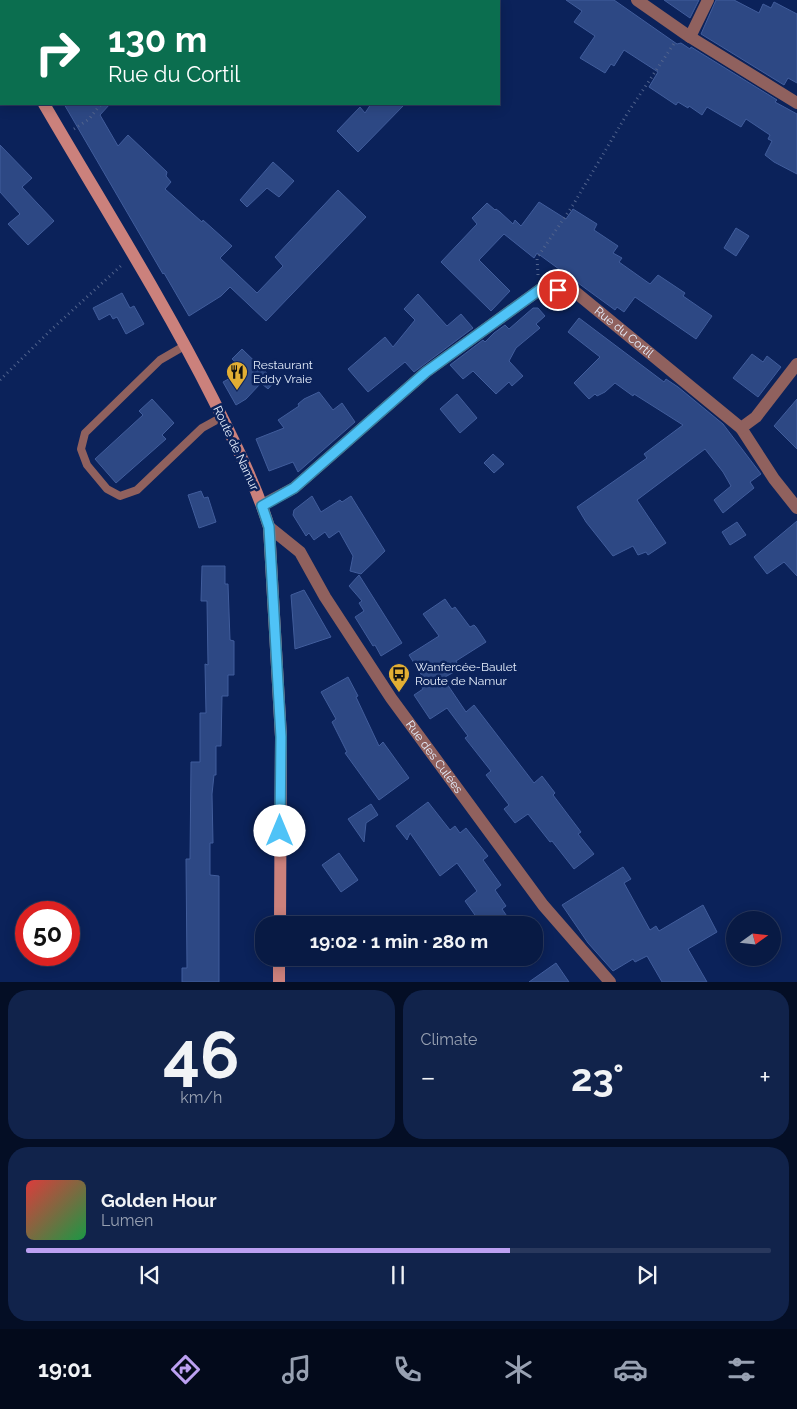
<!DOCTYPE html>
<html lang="en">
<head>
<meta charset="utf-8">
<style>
	body { margin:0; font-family:Raleway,sans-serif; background:#11234b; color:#f1f3f6; height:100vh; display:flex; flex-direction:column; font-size:19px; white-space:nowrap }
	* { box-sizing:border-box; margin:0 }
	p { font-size:16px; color:#98a1b2 }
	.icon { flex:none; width:28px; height:28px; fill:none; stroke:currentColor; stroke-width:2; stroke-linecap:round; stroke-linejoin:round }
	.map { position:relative; height:982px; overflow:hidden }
	.details { display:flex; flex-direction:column; gap:8px; padding:8px; background:#040e25; flex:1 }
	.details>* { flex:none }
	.banner { position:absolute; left:0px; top:0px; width:500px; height:105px; box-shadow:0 2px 12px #0003,0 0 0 1px #29385d; background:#0b6e4f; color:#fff; overflow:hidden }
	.needle { width:32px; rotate:75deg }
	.tools { position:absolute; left:726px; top:911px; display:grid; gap:10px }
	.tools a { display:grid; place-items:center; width:55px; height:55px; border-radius:50%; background:#081a44; box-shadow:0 2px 12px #0003,0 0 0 1px #29385d; font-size:25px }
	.speed { position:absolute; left:15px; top:901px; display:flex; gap:10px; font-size:25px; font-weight:700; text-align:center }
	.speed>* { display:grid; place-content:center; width:65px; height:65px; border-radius:50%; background:#081a44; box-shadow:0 2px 12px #0003,0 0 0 1px #29385d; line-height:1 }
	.speed .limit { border:8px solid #d22; background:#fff; color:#111 }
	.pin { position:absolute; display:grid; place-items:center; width:42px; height:42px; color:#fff; margin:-21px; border:2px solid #fff; border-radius:50%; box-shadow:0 1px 5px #0007 }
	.me { position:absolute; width:55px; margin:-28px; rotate:0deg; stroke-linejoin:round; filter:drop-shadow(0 0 4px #0008) }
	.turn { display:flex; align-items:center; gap:18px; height:105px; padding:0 25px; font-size:22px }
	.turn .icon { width:65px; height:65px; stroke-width:2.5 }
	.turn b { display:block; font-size:35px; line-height:42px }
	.big { font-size:38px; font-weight:700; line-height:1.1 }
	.details .card { flex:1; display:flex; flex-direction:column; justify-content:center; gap:8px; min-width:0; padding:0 18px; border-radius:20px; background:#11234b }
	.details .dial { align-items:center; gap:0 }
	.dial b { font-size:65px; line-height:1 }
	.song { display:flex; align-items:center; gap:15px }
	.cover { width:60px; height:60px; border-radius:8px; background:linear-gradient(135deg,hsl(0 70% 55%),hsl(140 70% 35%)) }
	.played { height:5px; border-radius:2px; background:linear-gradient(90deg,#bca0f2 65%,#29385d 65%) }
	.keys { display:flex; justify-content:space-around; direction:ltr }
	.heat { display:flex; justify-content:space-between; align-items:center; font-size:28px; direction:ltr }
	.details .tiles { flex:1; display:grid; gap:8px; grid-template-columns:1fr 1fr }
	.card:last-child { grid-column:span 2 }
	.trip { position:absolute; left:255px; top:916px; width:288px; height:50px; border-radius:20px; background:#081a44; box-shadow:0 2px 12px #0003,0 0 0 1px #29385d; font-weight:700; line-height:50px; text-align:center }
	.tab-bar { display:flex; height:80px; justify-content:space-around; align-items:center; background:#030a1b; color:#98a1b2 }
	.tab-bar .icon { width:35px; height:35px }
	.tab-bar .selected { color:#bca0f2 }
	.tab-bar b { font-size:22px; color:#f1f3f6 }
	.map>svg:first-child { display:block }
	.building { fill:#2d4884; stroke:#415d9c }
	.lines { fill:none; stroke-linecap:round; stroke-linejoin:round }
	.path { stroke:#51638d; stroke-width:3; stroke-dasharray:1 4; stroke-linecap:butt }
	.lane { stroke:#90615e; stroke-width:8 }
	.street { stroke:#90615e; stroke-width:12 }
	.secondary { stroke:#cb817c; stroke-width:12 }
	.route-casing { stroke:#337fa1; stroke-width:12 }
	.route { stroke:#4fc3f7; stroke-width:9 }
	.labels { text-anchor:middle; stroke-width:5; stroke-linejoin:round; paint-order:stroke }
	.street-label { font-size:12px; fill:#e5edfb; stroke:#0b225a }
	.poi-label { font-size:12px; fill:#e5edfb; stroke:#0b225a; text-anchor:start }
</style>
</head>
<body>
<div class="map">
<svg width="797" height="982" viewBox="0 0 797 982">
	<rect width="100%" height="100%" fill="#0b225a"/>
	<!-- building -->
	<g class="building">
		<path d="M 566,0 L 614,0 L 677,44 L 681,43 L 690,49 L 691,47 L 777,100 L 775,102 L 797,114 L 797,174 L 774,162 L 765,155 L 772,141 L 768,139 L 770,135 L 746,119 L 741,127 L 707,107 L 702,115 L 689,106 L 688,108 L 678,102 L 676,105 L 649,87 L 658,72 L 624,50 L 614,66 L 611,64 L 605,73 L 580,58 L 595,36 L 574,22 L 582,11 Z"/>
		<path d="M 664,0 L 699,0 L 690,18 Z"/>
		<path d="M 716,0 L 734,0 L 759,13 L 763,4 L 771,8 L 774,2 L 797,14 L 797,83 L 788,78 L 784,85 L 701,34 Z"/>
		<path d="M 64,104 L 110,104 L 100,115 L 118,146 L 128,135 L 167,172 L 166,176 L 171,182 L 165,189 L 202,222 L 203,220 L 232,246 L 220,258 L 257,293 L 283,266 L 275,257 L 338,190 L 366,217 L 266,321 L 230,287 L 221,296 L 189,316 L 164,273 L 163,274 Z"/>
		<path d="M 371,104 L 405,104 L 358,152 L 337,131 L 360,107 L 365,113 Z"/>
		<path d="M 0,145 L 32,178 L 22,187 L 54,221 L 28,245 L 8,224 L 20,214 L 0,192 Z"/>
		<path d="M 273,162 L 294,181 L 279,197 L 267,188 L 247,207 L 240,200 Z"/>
		<path d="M 539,202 L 566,219 L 573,209 L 597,224 L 594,230 L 618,246 L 613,253 L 622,258 L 619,262 L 650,284 L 658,275 L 685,293 L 683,296 L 712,316 L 696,339 L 635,297 L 624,312 L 617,307 L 615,310 L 537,253 L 534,258 L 504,234 L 479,260 L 510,291 L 491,311 L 441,262 L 477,224 L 472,218 L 487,203 L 495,210 L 496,209 L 500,212 L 513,224 L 515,220 L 521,226 Z"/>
		<path d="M 736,228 L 749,236 L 736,256 L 724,248 Z"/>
		<path d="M 122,293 L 130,308 L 134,306 L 144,324 L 126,334 L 117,317 L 113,319 L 110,314 L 99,320 L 93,308 Z"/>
		<path d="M 418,294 L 447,326 L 461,314 L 473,328 L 414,372 L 405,362 L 368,392 L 348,369 L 385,337 L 393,347 L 415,320 L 404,309 Z"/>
		<path d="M 533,308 L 538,308 L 545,316 L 536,324 L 540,328 L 516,348 L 509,361 L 523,376 L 512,386 L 509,382 L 496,394 L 473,371 L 463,379 L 450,365 L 483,340 L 485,342 L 494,333 L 505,325 L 509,329 Z"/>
		<path d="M 579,318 L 664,382 L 666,379 L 678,387 L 723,424 L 761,474 L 750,482 L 754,488 L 723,513 L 714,500 L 731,486 L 723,472 L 705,449 L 637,500 L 666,543 L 648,555 L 646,552 L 638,555 L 633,546 L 613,556 L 586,522 L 577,507 L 647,458 L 644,454 L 683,425 L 634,394 L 633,396 L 615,383 L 605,392 L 597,396 L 595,394 L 589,399 L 574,383 L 600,357 L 568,332 Z"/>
		<path d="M 242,349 L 275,381 L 268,389 L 261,383 L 246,399 L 236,405 L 223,382 L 245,370 L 232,359 Z"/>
		<path d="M 752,354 L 763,362 L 767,356 L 781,367 L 758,397 L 733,378 Z"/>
		<path d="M 319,392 L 333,410 L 342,403 L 355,422 L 298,472 L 293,462 L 269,471 L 256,439 L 284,428 L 278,420 L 299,406 L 298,404 L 304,399 Z"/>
		<path d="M 457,394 L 477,418 L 460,433 L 440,409 Z"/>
		<path d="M 152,399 L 174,423 L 162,435 L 166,439 L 116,483 L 95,459 L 143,415 L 139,411 Z"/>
		<path d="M 797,399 L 797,449 L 774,426 Z"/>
		<path d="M 493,454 L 504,464 L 494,473 L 484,463 Z"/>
		<path d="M 201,491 L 204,498 L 208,497 L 216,522 L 199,528 L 188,495 Z"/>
		<path d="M 312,496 L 321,512 L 340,500 L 342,502 L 351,496 L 385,551 L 361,574 L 350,571 L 353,556 L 339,531 L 329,538 L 325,532 L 314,540 L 309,533 L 306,536 L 293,515 L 294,510 Z"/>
		<path d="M 797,521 L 797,576 L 784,562 L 767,574 L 754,557 Z"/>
		<path d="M 737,522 L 746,535 L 730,545 L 722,532 Z"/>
		<path d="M 202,566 L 225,566 L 225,584 L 228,584 L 230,640 L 234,641 L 234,675 L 228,675 L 228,696 L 222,696 L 221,746 L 216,746 L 216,775 L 214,775 L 212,794 L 213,843 L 210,843 L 210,875 L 219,876 L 219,982 L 182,982 L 182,968 L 187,968 L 186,859 L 190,859 L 191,762 L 200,762 L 200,713 L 206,713 L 205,664 L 208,665 L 207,601 L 201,601 Z"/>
		<path d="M 359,575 L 402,643 L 381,656 L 375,645 L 373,646 L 355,617 L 364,611 L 359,603 L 362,601 L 349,586 Z"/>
		<path d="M 304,590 L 331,637 L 295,649 L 291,595 Z"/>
		<path d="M 445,599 L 452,609 L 455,607 L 470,627 L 474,625 L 476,627 L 486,642 L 456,661 L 460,669 L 443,678 L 466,712 L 474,705 L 534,783 L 542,776 L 555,793 L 553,795 L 581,832 L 578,834 L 594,854 L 574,869 L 552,841 L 550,842 L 528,814 L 515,823 L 504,809 L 509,805 L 486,775 L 491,771 L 465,738 L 468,736 L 447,708 L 430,719 L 414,695 L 423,689 L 422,687 L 427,684 L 409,655 L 439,636 L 423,614 Z"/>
		<path d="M 348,677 L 358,696 L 356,697 L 379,746 L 383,742 L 409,778 L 379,800 L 345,753 L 347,752 L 332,722 L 336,719 L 321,692 Z"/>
		<path d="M 428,802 L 450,830 L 455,826 L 460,833 L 466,828 L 488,856 L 483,860 L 501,885 L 495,890 L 506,906 L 502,909 L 513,925 L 482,925 L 465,901 L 477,891 L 457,863 L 440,876 L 410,833 L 407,840 L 396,826 Z"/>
		<path d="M 371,804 L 378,815 L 366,823 L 364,842 L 348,819 Z"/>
		<path d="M 339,853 L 358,880 L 341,892 L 322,865 Z"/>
		<path d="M 623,867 L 631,879 L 624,883 L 650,930 L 656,926 L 659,931 L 703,905 L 717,932 L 688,949 L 707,982 L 662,982 L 647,956 L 635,962 L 633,959 L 613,971 L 588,943 L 562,905 Z"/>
		<path d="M 556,963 L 569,982 L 529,982 Z"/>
	</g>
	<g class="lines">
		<!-- path -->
		<g class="path">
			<path d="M 484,1 L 485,0"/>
			<path d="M 74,129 L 89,119 L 101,104"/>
			<path d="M 538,275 L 537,258 L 573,205 L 627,114 L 675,42"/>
			<path d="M 0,380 L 52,329 L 123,264"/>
		</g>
		<!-- lane -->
		<path class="lane" d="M 186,345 L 160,360 L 85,433 L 81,449 L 87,465 L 107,489 L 120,496 L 137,490 L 202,428 L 222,417"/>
		<!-- street -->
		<g class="street">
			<path d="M 637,0 L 690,37 L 797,103"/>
			<path d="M 690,37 L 708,0"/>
			<path d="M 741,428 L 774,479 L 797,508"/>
			<path id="s1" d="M 262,505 L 294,488 L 426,372 L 542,288 L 574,291 L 741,428 L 756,417 L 797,364"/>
			<path id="s2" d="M 269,527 L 300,552 L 325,597 L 391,698 L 543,905 L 610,982"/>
		</g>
		<!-- secondary -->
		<g class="secondary">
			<path d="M 0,27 L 1,29"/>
			<path d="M 44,104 C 101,202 162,298 213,399 C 234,441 255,482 269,527 L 281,737 L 280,925"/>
			<path d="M 279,982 L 279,958"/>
		</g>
	</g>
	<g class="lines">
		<!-- route casing -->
		<g class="route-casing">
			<path id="route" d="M 280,831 L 281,737 L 269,527 L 262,506 L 294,488 L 426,372 L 542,288 L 558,290"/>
		</g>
		<!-- route -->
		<use href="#route" class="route"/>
	</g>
	<!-- icons -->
	<defs>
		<g id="restaurant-pin" transform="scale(1.125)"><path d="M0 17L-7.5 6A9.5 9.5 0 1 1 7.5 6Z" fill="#e2ae34" stroke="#0b225a"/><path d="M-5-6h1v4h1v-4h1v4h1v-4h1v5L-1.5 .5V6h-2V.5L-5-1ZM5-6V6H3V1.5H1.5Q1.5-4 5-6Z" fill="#111"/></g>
		<g id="bus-pin" transform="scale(1.125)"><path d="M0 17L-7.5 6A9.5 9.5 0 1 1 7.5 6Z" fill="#e2ae34" stroke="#0b225a"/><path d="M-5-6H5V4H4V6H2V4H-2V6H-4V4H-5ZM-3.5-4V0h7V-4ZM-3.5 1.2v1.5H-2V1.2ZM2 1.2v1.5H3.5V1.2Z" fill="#111"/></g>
	</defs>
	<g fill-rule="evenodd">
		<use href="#restaurant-pin" x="237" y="372"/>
		<use href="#bus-pin" x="399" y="674"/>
	</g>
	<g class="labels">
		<!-- street labels -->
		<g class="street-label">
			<text dy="4" stroke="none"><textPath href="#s1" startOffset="452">Rue du Cortil</textPath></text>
			<text transform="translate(236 448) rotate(65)" y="4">Route de Namur</text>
			<text dy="4" stroke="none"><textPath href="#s2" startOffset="285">Rue des Culées</textPath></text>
		</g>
		<!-- poi labels -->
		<g class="poi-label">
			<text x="253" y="369">Restaurant<tspan x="253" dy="14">Eddy Vraie</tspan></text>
			<text x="415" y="671">Wanfercée-Baulet<tspan x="415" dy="14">Route de Namur</tspan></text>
		</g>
	</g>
</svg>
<div class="tools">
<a><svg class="needle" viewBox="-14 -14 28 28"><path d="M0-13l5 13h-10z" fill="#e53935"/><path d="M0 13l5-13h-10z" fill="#98a1b2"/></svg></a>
</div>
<div class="speed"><div class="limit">50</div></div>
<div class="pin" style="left:558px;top:290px;background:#d93025"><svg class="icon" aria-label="arrive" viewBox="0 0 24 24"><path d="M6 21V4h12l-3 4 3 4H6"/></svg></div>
<svg class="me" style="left:280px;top:831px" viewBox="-20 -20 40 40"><circle r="19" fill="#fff"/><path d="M0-13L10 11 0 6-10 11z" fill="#4fc3f7"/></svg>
<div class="trip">19:02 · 1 min · 280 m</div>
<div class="banner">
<div class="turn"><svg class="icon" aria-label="right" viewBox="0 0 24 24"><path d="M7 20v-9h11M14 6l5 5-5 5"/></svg><div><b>130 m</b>Rue du Cortil</div></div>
</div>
</div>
<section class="details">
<div class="tiles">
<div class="card dial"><b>46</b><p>km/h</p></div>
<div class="card"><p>Climate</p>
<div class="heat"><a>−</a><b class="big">23°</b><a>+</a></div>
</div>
<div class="card">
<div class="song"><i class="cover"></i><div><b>Golden Hour</b><p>Lumen</p></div></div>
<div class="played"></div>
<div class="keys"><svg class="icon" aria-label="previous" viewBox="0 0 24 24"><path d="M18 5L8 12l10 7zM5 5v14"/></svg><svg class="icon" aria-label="pause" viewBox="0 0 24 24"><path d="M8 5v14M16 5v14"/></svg><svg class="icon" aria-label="next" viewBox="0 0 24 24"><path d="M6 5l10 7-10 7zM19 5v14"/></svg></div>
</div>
</div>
</section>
<nav class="tab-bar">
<b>19:01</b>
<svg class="icon selected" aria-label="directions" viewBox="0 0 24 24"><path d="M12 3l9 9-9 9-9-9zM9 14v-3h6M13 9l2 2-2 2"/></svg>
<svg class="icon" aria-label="music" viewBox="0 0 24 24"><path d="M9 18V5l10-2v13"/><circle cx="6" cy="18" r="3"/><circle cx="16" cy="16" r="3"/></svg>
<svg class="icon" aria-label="phone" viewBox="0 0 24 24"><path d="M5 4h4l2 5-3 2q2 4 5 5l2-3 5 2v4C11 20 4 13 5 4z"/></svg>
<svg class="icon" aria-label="climate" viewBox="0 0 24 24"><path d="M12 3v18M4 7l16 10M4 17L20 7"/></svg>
<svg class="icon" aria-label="car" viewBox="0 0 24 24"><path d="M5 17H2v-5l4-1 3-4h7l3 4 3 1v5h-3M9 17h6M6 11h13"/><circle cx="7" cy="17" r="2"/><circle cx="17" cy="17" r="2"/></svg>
<svg class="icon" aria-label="filters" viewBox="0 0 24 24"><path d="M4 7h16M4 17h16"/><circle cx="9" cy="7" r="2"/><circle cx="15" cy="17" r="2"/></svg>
</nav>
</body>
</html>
